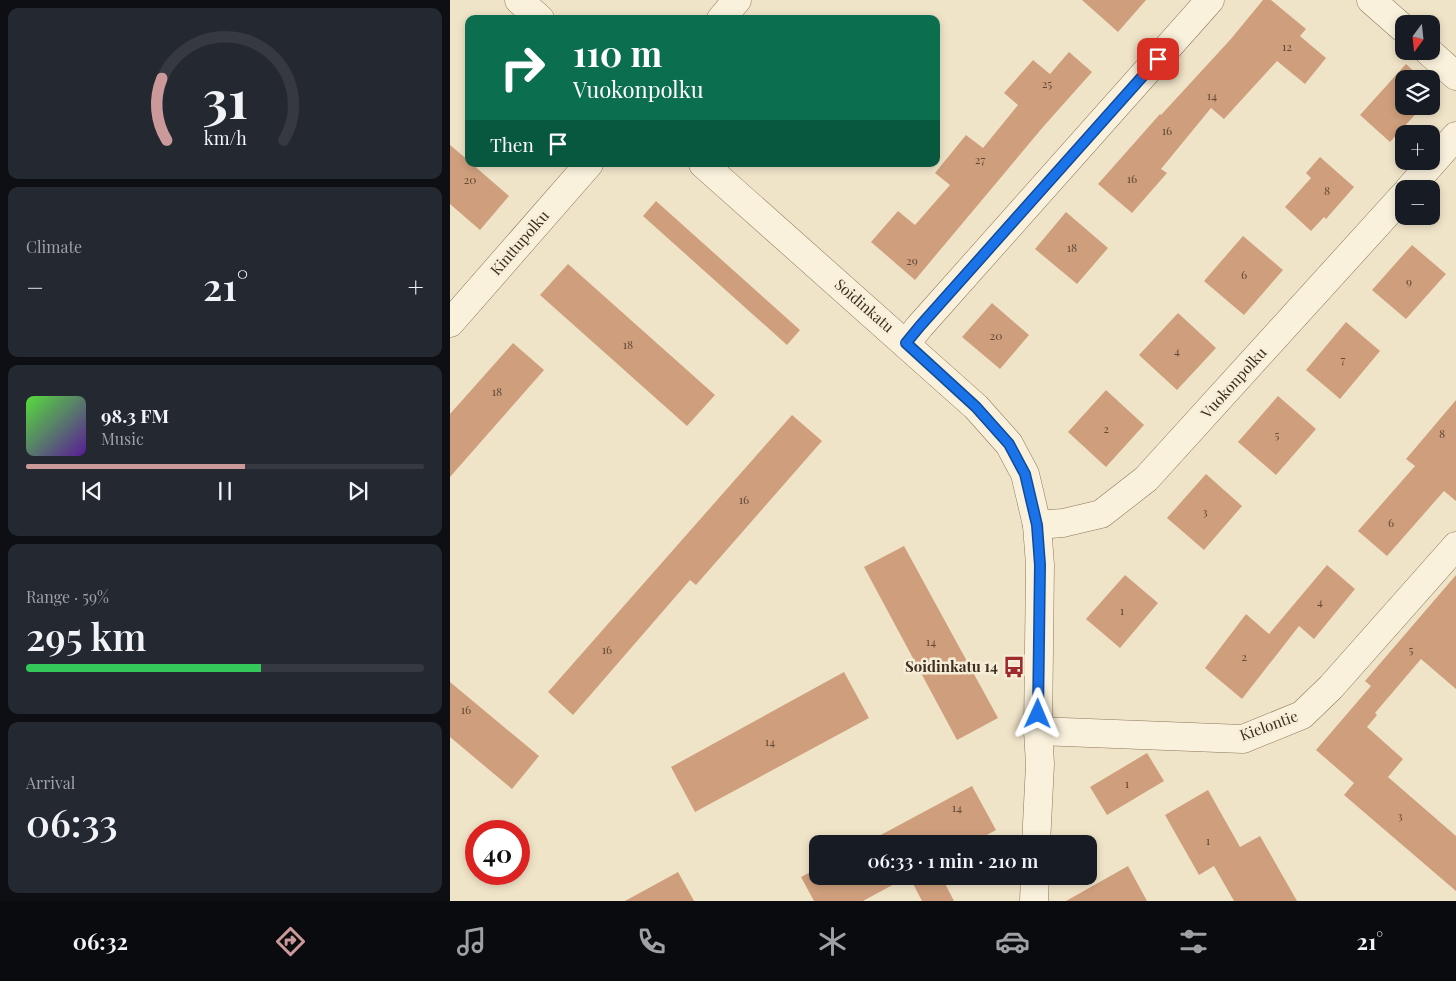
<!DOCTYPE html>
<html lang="en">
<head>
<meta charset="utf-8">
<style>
	body { margin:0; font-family:"Playfair Display",serif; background:#242831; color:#f1f3f6; height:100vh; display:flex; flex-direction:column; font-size:19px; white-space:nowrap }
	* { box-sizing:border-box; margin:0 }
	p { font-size:16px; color:#9ea1a6 }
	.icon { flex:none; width:28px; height:28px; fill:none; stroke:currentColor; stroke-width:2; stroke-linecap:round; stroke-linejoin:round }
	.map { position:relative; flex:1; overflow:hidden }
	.side { display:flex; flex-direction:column; gap:8px; padding:8px; background:#0d0f14; width:450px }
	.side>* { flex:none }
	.guide { position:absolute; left:15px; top:15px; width:475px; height:152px; border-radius:10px; box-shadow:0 2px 8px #0003; background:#0b6e4f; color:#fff; overflow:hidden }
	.needle { width:32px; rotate:195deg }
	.fabs { position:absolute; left:945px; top:15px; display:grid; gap:10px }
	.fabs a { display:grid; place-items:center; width:45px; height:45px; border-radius:10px; background:#171b24; box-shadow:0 2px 8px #0003; font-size:25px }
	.speed { position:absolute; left:15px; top:820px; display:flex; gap:10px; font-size:25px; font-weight:700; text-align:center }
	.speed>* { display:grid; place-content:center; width:65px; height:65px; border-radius:50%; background:#171b24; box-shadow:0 2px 8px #0003; line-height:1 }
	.speed .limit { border:8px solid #d22; background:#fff; color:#111 }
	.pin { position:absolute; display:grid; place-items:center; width:42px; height:42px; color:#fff; margin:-21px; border-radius:10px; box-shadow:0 2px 8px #0006 }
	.me { position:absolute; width:55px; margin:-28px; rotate:1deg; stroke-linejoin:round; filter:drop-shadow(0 0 4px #0008) }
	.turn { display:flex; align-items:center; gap:18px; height:105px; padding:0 25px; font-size:22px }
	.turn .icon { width:65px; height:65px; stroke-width:2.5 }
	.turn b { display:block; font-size:35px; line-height:42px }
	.then { display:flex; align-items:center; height:48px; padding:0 25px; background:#0003; gap:10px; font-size:19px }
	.big { font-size:38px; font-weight:600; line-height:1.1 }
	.side .card { flex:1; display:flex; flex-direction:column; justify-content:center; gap:8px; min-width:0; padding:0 18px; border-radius:10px; background:#242831 }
	.side .dial { align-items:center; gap:0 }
	.dial svg { height:130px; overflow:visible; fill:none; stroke:#363941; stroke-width:7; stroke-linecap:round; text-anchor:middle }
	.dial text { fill:#f1f3f6; stroke:none }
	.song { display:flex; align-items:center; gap:15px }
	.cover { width:60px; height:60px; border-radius:8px; background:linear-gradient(135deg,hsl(110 70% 55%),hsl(270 70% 35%)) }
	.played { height:5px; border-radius:2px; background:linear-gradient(90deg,#cc999b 55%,#363941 55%) }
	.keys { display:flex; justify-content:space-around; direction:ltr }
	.heat { display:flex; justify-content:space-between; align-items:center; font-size:28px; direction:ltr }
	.charge { height:8px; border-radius:4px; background:linear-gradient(90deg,#34c759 59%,#363941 0) }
	.trip { position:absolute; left:359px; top:835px; width:288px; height:50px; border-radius:10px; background:#171b24; box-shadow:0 2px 8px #0003; font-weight:600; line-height:50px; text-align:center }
	.dock { display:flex; height:80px; justify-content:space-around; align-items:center; background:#090b0e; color:#9ea1a6 }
	.dock .icon { width:35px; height:35px }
	.dock .selected { color:#cc999b }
	.dock b { font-size:22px; color:#f1f3f6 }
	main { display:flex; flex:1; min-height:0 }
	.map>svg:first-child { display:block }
	.building { fill:#cf9f7d }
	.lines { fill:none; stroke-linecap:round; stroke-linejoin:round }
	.minor-casing { stroke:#8d765c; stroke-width:29 }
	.tertiary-casing { stroke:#8d765c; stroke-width:29 }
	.minor { stroke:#faf1dc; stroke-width:28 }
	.tertiary { stroke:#faf1dc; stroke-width:28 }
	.route-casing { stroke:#114b97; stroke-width:12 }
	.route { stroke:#1a73e8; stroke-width:9 }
	.labels { text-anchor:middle; stroke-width:5; stroke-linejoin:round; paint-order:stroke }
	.number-label { font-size:12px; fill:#624a37 }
	.street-label { font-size:15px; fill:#3d2e20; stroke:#f7eed8 }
	.poi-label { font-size:15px; font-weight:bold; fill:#3d2e20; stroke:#f7eed8; text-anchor:end }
</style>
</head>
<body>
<main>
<section class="side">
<div class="card dial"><svg viewBox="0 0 100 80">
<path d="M14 69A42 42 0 1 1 86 69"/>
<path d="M14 69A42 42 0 0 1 11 31" stroke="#cc999b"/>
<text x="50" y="56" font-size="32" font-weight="700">31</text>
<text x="50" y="72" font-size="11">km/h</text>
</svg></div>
<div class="card"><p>Climate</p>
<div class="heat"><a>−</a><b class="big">21°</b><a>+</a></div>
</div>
<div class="card">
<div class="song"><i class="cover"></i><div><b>98.3 FM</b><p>Music</p></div></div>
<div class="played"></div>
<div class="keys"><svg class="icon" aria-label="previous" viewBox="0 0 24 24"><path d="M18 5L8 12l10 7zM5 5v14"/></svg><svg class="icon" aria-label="pause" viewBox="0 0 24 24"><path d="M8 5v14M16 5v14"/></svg><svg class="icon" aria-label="next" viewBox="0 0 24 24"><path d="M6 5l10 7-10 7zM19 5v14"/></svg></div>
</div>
<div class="card"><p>Range · 59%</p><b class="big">295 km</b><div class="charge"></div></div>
<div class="card"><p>Arrival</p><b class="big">06:33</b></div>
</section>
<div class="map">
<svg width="1006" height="901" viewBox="0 0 1006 901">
	<rect width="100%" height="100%" fill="#f0e4c8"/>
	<!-- building -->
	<g class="building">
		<path d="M 632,0 L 696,0 L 668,32 Z"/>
		<path d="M 813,0 L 821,0 L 856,29 L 850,36 L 876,58 L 855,84 L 827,61 L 774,119 L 761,108 L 711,169 L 717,173 L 682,213 L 648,184 L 710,114 L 711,115 L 780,40 Z"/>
		<path d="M 619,52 L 642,72 L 593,127 L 465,280 L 421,242 L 448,211 L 465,225 L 500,185 L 485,173 L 516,135 L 533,148 L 568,105 L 554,93 L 583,60 L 600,74 Z"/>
		<path d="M 956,64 L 972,79 L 954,79 L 954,106 L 973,106 L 940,142 L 910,115 Z"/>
		<path d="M 0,145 L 19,161 L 19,164 L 22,164 L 59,196 L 30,230 L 0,204 Z"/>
		<path d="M 870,157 L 904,187 L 876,219 L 874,217 L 861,231 L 835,207 L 861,178 L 856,173 Z"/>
		<path d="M 206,201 L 350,330 L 337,345 L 193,216 Z"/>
		<path d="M 616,212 L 658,248 L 627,284 L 585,249 Z"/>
		<path d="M 793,236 L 833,270 L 794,315 L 754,281 Z"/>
		<path d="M 962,245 L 996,274 L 956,319 L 922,290 Z"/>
		<path d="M 118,264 L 265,395 L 237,426 L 90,295 Z"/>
		<path d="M 542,303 L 579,335 L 550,369 L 512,337 Z"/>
		<path d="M 728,313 L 766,348 L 727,390 L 689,355 Z"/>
		<path d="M 896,322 L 930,351 L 890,399 L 856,370 Z"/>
		<path d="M 63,343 L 94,370 L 0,477 L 0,414 Z"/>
		<path d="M 656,390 L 694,425 L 656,467 L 618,432 Z"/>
		<path d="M 828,396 L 866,429 L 826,475 L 788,442 Z"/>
		<path d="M 1006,400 L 1006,501 L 994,491 L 937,556 L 908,531 L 965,466 L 956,459 Z"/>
		<path d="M 342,415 L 372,441 L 246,585 L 240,580 L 123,715 L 98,692 Z"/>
		<path d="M 756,474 L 792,506 L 754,550 L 717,518 Z"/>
		<path d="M 454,546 L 548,718 L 507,740 L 414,567 Z"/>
		<path d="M 877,565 L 905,589 L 864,639 L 849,626 L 792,699 L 755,668 L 796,614 L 819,634 Z"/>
		<path d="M 675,575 L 708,603 L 670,648 L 636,619 Z"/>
		<path d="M 1006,575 L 1006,689 L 971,659 L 925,713 L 927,715 L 917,727 L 953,759 L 938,777 L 1006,836 L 1006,891 L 894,795 L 904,783 L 866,750 L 921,686 L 915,681 Z"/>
		<path d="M 394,672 L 419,718 L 245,812 L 221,767 Z"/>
		<path d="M 0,682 L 89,756 L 62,789 L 0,737 Z"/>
		<path d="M 697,753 L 714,781 L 657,815 L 640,787 Z"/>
		<path d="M 522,786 L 546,830 L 520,844 L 414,844 Z"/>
		<path d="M 758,790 L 790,847 L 810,836 L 847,901 L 784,901 L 764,866 L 749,875 L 715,815 Z"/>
		<path d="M 678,866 L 697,901 L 616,901 Z"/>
		<path d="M 368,868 L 368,876 L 491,876 L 504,901 L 472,901 L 459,876 L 413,901 L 364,901 L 351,877 Z"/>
		<path d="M 228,872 L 244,901 L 175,901 Z"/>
	</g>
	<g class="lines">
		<!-- minor casing -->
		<g class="minor-casing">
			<g id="minor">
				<path d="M 921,0 L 954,29"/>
				<path d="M 271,19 L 287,0"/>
				<path d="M 978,51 L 1006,76"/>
				<path d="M 959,189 L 1006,136"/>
				<path d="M 0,323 L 139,164"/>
				<path d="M 456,343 L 470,326 L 760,0"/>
				<path d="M 587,525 L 613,523 L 651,514 L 696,479 L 954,195"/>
				<path d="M 588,731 L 793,739 L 852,715 L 881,687 L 1006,546"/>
			</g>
		</g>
		<!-- tertiary casing -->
		<g class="tertiary-casing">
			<g id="tertiary">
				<path d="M 69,0 L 90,19"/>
				<path d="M 253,164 L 526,407 L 559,444 L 575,474 L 587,525 L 590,565 L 588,731 L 590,764 L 586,844"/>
				<path d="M 584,901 L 585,876"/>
			</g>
		</g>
		<!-- minor -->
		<use href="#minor" class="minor"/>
		<!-- tertiary -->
		<use href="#tertiary" class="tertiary"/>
	</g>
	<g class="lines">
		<!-- route casing -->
		<g class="route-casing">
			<path id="route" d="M 588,714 L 590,565 L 587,525 L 575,474 L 559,444 L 526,407 L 456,343 L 470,326 L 708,59"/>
		</g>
		<!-- route -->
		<use href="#route" class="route"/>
	</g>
	<!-- icons -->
	<defs>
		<g id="bus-bare" transform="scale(1.725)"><path d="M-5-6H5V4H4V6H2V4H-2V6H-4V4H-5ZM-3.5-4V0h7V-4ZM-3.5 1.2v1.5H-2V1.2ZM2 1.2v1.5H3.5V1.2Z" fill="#9e2a2b" stroke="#f7eed8" stroke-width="2.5" paint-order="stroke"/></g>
	</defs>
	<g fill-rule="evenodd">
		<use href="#bus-bare" x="564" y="667"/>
	</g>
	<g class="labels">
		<!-- number labels -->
		<g class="number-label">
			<text x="837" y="51">12</text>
			<text x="597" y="88">25</text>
			<text x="762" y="100">14</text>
			<text x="717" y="135">16</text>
			<text x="530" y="164">27</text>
			<text x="682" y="183">16</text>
			<text x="20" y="184">20</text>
			<text x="877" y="195">8</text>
			<text x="622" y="252">18</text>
			<text x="462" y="265">29</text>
			<text x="794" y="279">6</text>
			<text x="959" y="286">9</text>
			<text x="546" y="340">20</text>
			<text x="178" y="349">18</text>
			<text x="727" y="355">4</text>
			<text x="893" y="364">7</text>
			<text x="47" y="396">18</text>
			<text x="656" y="433">2</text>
			<text x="992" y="438">8</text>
			<text x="827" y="439">5</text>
			<text x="294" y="504">16</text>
			<text x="755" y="516">3</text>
			<text x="941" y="527">6</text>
			<text x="870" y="606">4</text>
			<text x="672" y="615">1</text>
			<text x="481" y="646">14</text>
			<text x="157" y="654">16</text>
			<text x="961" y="654">5</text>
			<text x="794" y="661">2</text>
			<text x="16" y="714">16</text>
			<text x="320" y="746">14</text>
			<text x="677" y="788">1</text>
			<text x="507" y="812">14</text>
			<text x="950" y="820">3</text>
			<text x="758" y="845">1</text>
		</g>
		<!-- street labels -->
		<g class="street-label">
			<text transform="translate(70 243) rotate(-49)" y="5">Kinttupolku</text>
			<text transform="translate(414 306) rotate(41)" y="5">Soidinkatu</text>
			<text transform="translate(784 383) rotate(-48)" y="5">Vuokonpolku</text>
			<text transform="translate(819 726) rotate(-20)" y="5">Kielontie</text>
		</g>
		<!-- poi labels -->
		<g class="poi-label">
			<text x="548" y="672">Soidinkatu 14</text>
		</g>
	</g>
</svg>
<div class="fabs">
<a><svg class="needle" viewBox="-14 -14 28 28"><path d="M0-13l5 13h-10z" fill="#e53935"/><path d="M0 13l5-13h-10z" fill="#9ea1a6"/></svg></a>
<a><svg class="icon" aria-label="layers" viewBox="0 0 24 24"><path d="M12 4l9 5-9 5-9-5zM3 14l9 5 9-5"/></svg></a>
<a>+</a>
<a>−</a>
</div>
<div class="speed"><div class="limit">40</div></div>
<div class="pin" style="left:708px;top:59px;background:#d93025"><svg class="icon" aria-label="arrive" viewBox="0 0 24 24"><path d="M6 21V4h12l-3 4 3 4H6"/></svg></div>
<svg class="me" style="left:588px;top:714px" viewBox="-20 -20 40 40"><path d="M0-17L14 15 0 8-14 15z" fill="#1a73e8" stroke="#fff" stroke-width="4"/></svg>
<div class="trip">06:33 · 1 min · 210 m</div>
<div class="guide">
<div class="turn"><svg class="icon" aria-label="right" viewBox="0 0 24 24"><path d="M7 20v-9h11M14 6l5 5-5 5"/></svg><div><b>110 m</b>Vuokonpolku</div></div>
<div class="then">Then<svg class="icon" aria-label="arrive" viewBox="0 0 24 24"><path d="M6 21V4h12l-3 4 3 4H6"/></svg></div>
</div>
</div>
</main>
<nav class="dock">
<b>06:32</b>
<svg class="icon selected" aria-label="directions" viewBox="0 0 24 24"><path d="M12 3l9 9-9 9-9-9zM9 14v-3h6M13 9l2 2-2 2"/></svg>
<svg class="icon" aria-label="music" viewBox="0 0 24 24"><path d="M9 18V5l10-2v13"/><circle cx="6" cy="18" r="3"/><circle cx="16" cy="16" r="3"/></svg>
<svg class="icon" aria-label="phone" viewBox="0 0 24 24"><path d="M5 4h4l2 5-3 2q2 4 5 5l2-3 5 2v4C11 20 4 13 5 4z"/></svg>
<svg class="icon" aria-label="climate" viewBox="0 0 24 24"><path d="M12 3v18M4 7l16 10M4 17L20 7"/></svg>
<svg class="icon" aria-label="car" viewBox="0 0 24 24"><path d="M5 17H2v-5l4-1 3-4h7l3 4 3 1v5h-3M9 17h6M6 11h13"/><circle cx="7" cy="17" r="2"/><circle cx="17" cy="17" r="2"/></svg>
<svg class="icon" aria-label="filters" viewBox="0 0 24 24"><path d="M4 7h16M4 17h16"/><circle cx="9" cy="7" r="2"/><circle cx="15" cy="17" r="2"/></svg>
<b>21°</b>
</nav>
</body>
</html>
